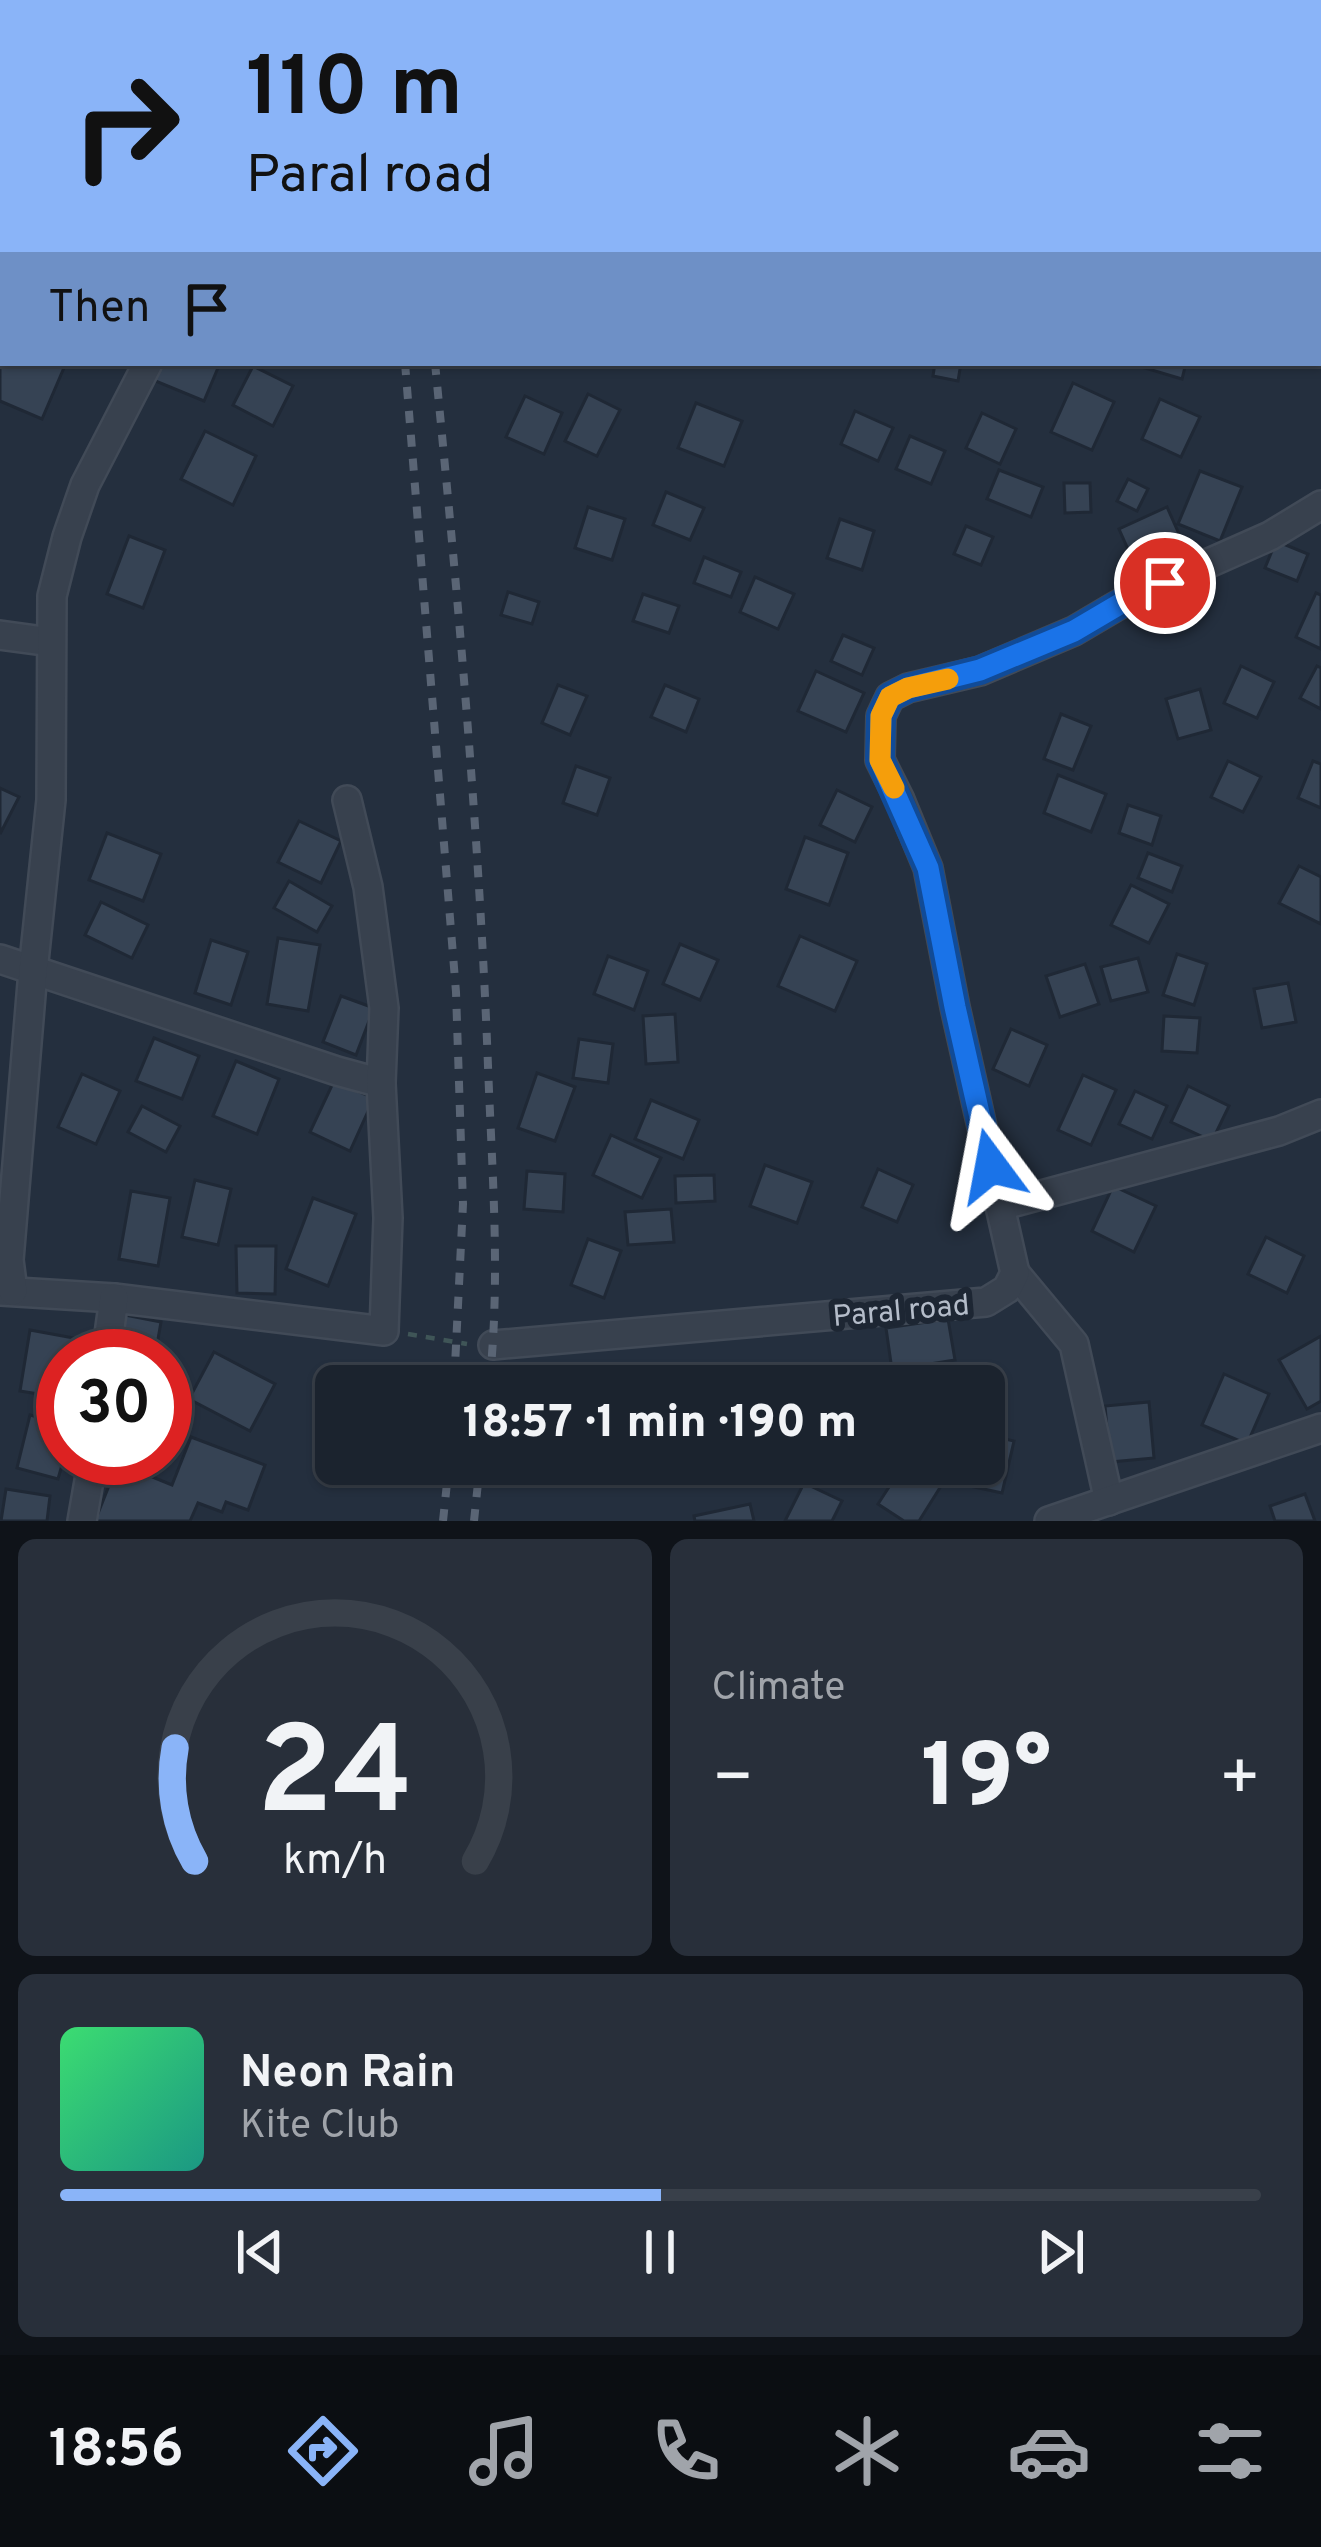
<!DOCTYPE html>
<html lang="en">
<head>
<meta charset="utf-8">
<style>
	body { margin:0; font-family:Overpass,sans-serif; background:#282f3a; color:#f1f3f6; height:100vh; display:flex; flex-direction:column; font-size:45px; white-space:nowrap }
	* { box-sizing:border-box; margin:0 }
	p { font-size:39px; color:#a0a4aa }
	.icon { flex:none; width:66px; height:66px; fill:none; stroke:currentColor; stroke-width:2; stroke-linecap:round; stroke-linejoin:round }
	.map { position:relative; height:1521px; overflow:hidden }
	.panel { display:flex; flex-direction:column; gap:18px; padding:18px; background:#0f1319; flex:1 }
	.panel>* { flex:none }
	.top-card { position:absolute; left:0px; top:0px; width:1323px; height:366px; box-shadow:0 3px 9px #0004,0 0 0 3px #39404a; background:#8ab4f8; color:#111; overflow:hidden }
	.speed { position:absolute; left:36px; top:1329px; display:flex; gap:24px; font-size:60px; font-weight:700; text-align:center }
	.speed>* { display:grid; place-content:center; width:156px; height:156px; border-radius:50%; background:#1b232e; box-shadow:0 3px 9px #0004,0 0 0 3px #39404a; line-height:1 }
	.speed .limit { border:18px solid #d22; background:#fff; color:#111 }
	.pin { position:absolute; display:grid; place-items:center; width:102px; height:102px; color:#fff; margin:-51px; border:6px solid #fff; border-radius:50%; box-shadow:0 3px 12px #0007 }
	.me { position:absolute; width:132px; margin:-66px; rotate:347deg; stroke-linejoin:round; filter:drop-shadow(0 0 9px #0008) }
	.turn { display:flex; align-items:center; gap:42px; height:252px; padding:0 48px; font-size:54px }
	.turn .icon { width:156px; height:156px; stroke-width:2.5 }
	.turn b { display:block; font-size:84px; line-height:102px }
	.then { display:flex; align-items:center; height:114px; padding:0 48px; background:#0003; gap:24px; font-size:45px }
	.big { font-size:90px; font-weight:800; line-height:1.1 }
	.panel .card { flex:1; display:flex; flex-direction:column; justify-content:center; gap:18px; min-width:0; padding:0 42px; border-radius:18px; background:#282f3a }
	.panel .dial { align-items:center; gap:0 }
	.dial svg { height:312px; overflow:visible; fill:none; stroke:#39404a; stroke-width:7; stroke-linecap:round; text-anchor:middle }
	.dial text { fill:#f1f3f6; stroke:none }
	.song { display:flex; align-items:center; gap:36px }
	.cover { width:144px; height:144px; border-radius:18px; background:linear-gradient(135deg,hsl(140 70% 55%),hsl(170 70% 35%)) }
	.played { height:12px; border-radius:6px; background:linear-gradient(90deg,#8ab4f8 50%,#39404a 50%) }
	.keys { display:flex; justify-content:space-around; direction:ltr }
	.heat { display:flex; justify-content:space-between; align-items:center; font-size:66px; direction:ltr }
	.panel .tiles { flex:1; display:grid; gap:18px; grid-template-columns:1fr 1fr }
	.card:last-child { grid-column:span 2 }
	.trip { position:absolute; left:315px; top:1365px; width:690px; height:120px; border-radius:18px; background:#1b232e; box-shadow:0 3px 9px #0004,0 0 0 3px #39404a; font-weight:800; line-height:120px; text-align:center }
	.dock { display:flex; height:192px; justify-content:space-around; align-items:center; background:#0b0e12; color:#a0a4aa }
	.dock .icon { width:84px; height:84px }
	.dock .current { color:#8ab4f8 }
	.dock b { font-size:54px; color:#f1f3f6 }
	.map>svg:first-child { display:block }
	.building { fill:#364354; stroke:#1f2835; stroke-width:3 }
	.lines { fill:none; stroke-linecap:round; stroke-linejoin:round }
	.minor-casing { stroke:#414a57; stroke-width:32 }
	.path { stroke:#3f5557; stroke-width:4.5; stroke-dasharray:9 9; stroke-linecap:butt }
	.minor { stroke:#38414e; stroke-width:27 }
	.rail { stroke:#5a6575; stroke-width:8; stroke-dasharray:12 12; stroke-linecap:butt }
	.route-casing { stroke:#114b97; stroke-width:30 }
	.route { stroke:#1a73e8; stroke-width:21 }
	.slow { stroke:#f59e0b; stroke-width:21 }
	.labels { text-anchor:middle; stroke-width:12; stroke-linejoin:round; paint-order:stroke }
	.street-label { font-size:30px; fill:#b4bcc9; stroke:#1d2633 }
</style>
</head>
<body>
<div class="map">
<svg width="1321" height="1521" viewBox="0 0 1321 1521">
	<rect width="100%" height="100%" fill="#242f3e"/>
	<!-- building -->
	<g class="building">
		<path d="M 3,357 L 3,363 L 66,363 L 42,419 L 0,401 L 0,364 Z"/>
		<path d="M 160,363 L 220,363 L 204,401 L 153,380 Z"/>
		<path d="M 935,363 L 961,363 L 958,381 L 933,376 Z"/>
		<path d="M 1146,363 L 1186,363 L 1182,379 L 1145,368 Z"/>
		<path d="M 253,366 L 293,386 L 273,426 L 233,405 Z"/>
		<path d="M 1073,383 L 1114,402 L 1092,450 L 1051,432 Z"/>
		<path d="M 588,394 L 620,410 L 597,456 L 565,441 Z"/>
		<path d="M 525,396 L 562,413 L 544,454 L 506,437 Z"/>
		<path d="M 1160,399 L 1200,417 L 1181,457 L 1142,439 Z"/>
		<path d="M 696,403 L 742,421 L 724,466 L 678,448 Z"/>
		<path d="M 855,411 L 893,428 L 878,461 L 841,444 Z"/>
		<path d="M 982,413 L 1016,429 L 1000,464 L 966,448 Z"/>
		<path d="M 205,431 L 256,456 L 233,505 L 181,479 Z"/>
		<path d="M 910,436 L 945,451 L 931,484 L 896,469 Z"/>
		<path d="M 999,470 L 1043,487 L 1031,517 L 987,499 Z"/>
		<path d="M 1200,471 L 1242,487 L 1220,541 L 1178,524 Z"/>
		<path d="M 1128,479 L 1148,489 L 1137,511 L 1117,501 Z"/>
		<path d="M 1064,483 L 1090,483 L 1091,512 L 1065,513 Z"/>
		<path d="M 666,492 L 704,508 L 690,540 L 653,525 Z"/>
		<path d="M 588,507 L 625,519 L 612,560 L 575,548 Z"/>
		<path d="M 1167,507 L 1183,543 L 1135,565 L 1119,529 Z"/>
		<path d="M 840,519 L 874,531 L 862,570 L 827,558 Z"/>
		<path d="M 966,526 L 993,537 L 981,565 L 954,554 Z"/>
		<path d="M 129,536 L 165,550 L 143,608 L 107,594 Z"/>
		<path d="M 1276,541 L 1308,554 L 1297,581 L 1265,568 Z"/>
		<path d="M 704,557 L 741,572 L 731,597 L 694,583 Z"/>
		<path d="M 755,577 L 794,594 L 778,629 L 740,612 Z"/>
		<path d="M 508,592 L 539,602 L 532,624 L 501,615 Z"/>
		<path d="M 1316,593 L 1321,595 L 1321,649 L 1296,637 Z"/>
		<path d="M 643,594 L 679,606 L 669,633 L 633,621 Z"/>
		<path d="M 843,635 L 874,648 L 862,675 L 831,661 Z"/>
		<path d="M 1241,666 L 1274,682 L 1257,718 L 1224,703 Z"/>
		<path d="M 1317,666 L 1321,668 L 1321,709 L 1300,698 Z"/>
		<path d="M 816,671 L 864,693 L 846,732 L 798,711 Z"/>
		<path d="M 558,685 L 587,696 L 570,735 L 542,723 Z"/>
		<path d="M 665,685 L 699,699 L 686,732 L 651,717 Z"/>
		<path d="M 1200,689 L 1211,730 L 1178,739 L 1166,699 Z"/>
		<path d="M 1061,714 L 1091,726 L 1073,770 L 1044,759 Z"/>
		<path d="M 1228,761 L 1261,777 L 1243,812 L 1211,797 Z"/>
		<path d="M 1313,761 L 1321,764 L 1321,808 L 1298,798 Z"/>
		<path d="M 576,766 L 610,778 L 597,815 L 563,803 Z"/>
		<path d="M 1058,775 L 1106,794 L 1091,832 L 1044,813 Z"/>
		<path d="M 0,788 L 19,797 L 0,834 Z"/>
		<path d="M 837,790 L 872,807 L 855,842 L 820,825 Z"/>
		<path d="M 1128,805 L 1161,816 L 1152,845 L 1119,833 Z"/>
		<path d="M 299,821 L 341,841 L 321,883 L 278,862 Z"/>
		<path d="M 107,833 L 161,854 L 143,901 L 89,880 Z"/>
		<path d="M 805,837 L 848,853 L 829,905 L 786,889 Z"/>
		<path d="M 1148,853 L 1182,866 L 1172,892 L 1138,878 Z"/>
		<path d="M 1299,866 L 1321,877 L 1321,924 L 1279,903 Z"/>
		<path d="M 289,881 L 332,906 L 317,932 L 274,908 Z"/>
		<path d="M 1131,885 L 1169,904 L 1149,943 L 1111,925 Z"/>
		<path d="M 101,902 L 148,925 L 132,958 L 85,935 Z"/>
		<path d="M 800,936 L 857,961 L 835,1011 L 778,986 Z"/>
		<path d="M 278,938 L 320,945 L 308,1011 L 267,1004 Z"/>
		<path d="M 211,940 L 248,952 L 231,1005 L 195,993 Z"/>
		<path d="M 680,944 L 718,960 L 700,1000 L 663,984 Z"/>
		<path d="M 1177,954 L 1207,964 L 1194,1005 L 1163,995 Z"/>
		<path d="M 608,956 L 648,971 L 634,1010 L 594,994 Z"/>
		<path d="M 1138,958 L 1148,992 L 1111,1001 L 1101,967 Z"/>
		<path d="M 1085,964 L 1099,1004 L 1060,1017 L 1046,976 Z"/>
		<path d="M 1288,983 L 1296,1022 L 1262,1028 L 1254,989 Z"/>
		<path d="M 341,996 L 374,1008 L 356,1055 L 323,1042 Z"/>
		<path d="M 675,1014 L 678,1062 L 646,1064 L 643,1016 Z"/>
		<path d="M 1164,1016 L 1200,1018 L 1197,1053 L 1162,1051 Z"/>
		<path d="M 1011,1029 L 1047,1045 L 1029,1086 L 993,1069 Z"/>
		<path d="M 154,1038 L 199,1056 L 182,1099 L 136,1081 Z"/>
		<path d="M 579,1039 L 613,1044 L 608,1083 L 573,1078 Z"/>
		<path d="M 236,1061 L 279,1079 L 257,1134 L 213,1116 Z"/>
		<path d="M 537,1073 L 575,1087 L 555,1141 L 518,1128 Z"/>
		<path d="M 82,1074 L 120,1091 L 96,1144 L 58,1127 Z"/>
		<path d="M 1083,1075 L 1116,1090 L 1091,1145 L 1058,1130 Z"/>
		<path d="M 334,1081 L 374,1098 L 350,1151 L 310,1132 Z"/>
		<path d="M 1188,1086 L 1229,1106 L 1212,1141 L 1171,1122 Z"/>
		<path d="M 1135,1091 L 1167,1106 L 1152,1139 L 1119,1124 Z"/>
		<path d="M 651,1100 L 699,1120 L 683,1159 L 635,1139 Z"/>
		<path d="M 142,1106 L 180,1126 L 166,1152 L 128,1132 Z"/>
		<path d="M 611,1135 L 661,1158 L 642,1198 L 593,1175 Z"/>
		<path d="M 765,1165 L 812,1182 L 797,1223 L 750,1206 Z"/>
		<path d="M 878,1169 L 913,1185 L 897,1222 L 862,1207 Z"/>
		<path d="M 527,1171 L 565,1174 L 563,1212 L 524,1209 Z"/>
		<path d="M 714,1175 L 715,1201 L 676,1203 L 675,1176 Z"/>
		<path d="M 195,1180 L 231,1189 L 218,1245 L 182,1237 Z"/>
		<path d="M 1113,1186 L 1156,1206 L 1134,1252 L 1092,1231 Z"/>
		<path d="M 131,1191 L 170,1198 L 158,1266 L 119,1259 Z"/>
		<path d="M 313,1198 L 356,1214 L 328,1286 L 286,1269 Z"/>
		<path d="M 671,1209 L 674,1242 L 628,1245 L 625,1212 Z"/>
		<path d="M 1266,1237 L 1304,1256 L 1287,1293 L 1248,1274 Z"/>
		<path d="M 588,1239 L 621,1251 L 604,1298 L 571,1285 Z"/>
		<path d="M 236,1246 L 276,1246 L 275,1294 L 237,1293 Z"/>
		<path d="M 125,1315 L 161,1322 L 155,1356 L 117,1356 Z"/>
		<path d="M 948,1319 L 955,1360 L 892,1370 L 886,1328 Z"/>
		<path d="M 30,1330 L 79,1339 L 76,1356 L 63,1356 L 63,1398 L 20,1391 Z"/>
		<path d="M 1321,1336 L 1321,1401 L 1307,1409 L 1279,1360 Z"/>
		<path d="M 214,1352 L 275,1384 L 250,1431 L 189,1399 Z"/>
		<path d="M 681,1366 L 682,1386 L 638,1386 L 637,1368 Z"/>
		<path d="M 693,1366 L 727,1367 L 730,1386 L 696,1386 Z"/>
		<path d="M 1224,1374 L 1269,1394 L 1247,1444 L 1202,1425 Z"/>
		<path d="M 1149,1402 L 1154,1458 L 1110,1462 L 1105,1406 Z"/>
		<path d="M 30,1415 L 63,1424 L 64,1458 L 58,1479 L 17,1468 Z"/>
		<path d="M 984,1434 L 1014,1441 L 1002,1493 L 961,1484 L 965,1464 L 984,1464 Z"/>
		<path d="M 191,1437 L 265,1465 L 248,1510 L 226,1502 L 222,1512 L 198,1503 L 190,1521 L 95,1521 L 118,1463 L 172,1485 Z"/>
		<path d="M 904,1464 L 941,1486 L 919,1521 L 904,1521 L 878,1504 Z"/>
		<path d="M 804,1483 L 842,1501 L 832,1521 L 785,1521 Z"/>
		<path d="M 6,1489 L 50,1496 L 47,1521 L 1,1521 Z"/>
		<path d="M 1305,1494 L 1315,1521 L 1275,1521 L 1270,1506 Z"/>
		<path d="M 750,1504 L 754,1521 L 695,1521 L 694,1516 Z"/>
	</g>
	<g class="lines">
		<!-- minor casing -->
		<g class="minor-casing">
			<g id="minor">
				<path d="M 825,0 L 826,3"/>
				<path d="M 1320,182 L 1321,182"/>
				<path d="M 0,265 L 3,266"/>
				<path d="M 0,635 L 51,642"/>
				<path d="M 0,959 L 337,1071 L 381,1083"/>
				<path d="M 1000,1206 L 1279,1131 L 1321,1114"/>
				<path d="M 1015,1273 L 1074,1344 L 1109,1501"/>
				<path d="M 0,1291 L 114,1298 L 384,1331 L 388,1218 L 381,1083 L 384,1008 L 368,887 L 347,800"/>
				<path d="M 13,1291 L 9,1260 L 33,971 L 51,800 L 52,596 L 67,537 L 85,485 L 148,363"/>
				<path d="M 493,1345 L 986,1302 L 1007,1289 L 1015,1273 L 955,1007 L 928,868 L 900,800 L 880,760 L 881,716 L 890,697 L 908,688 L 980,671 L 1074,631 L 1130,598 L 1270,536 L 1321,505"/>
				<path d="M 106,1356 L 114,1298"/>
				<path d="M 82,1521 L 93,1458"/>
				<path d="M 1049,1521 L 1321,1428"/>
			</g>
		</g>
		<!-- path -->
		<path class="path" d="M 408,1334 L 467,1344"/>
		<!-- minor -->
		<use href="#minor" class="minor"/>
		<!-- rail -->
		<g class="rail">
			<path d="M 388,3 L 388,0"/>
			<path d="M 409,3 L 409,0"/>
			<path d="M 405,363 L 456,992 L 463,1204 L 454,1386"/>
			<path d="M 435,363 C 458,597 479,831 488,1066 C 492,1172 501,1280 489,1386"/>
			<path d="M 443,1521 L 449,1464"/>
			<path d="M 474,1521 L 480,1464"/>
		</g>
	</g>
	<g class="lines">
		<!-- route casing -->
		<g class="route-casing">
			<path id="route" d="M 991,1166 L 955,1007 L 928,868 L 880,760 L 881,716 L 890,697 L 908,688 L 980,670 L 1074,631 L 1130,598 L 1165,583"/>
		</g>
		<!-- route -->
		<use href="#route" class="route"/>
		<!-- slow -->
		<path class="slow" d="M 894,788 L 880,760 L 881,716 L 890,697 L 908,688 L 948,679"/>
	</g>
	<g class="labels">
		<!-- street labels -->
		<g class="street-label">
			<text transform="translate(901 1310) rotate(-5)" y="10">Paral road</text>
		</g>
	</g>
</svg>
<div class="speed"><div class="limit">30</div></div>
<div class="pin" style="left:1165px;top:583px;background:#d93025"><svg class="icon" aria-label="arrive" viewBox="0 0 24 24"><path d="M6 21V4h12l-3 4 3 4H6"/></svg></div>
<svg class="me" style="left:991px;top:1166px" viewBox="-20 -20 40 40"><path d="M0-17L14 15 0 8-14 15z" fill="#1a73e8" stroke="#fff" stroke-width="4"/></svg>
<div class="trip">18:57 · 1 min · 190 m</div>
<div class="top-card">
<div class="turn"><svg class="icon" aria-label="right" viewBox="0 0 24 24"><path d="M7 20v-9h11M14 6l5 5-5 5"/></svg><div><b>110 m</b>Paral road</div></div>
<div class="then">Then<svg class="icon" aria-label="arrive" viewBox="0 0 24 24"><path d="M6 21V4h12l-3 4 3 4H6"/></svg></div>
</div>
</div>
<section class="panel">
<div class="tiles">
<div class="card dial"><svg viewBox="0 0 100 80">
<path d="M14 69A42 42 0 1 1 86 69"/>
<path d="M14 69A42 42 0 0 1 9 40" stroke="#8ab4f8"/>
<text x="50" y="56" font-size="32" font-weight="700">24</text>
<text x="50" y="72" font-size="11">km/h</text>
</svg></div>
<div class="card"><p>Climate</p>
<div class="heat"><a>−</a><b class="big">19°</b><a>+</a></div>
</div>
<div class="card">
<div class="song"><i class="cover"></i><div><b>Neon Rain</b><p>Kite Club</p></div></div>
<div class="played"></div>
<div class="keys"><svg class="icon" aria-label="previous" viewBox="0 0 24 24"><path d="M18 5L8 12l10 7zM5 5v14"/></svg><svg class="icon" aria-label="pause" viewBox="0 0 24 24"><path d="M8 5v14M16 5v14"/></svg><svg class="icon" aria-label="next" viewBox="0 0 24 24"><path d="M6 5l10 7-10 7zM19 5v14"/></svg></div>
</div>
</div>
</section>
<nav class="dock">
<b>18:56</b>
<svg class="icon current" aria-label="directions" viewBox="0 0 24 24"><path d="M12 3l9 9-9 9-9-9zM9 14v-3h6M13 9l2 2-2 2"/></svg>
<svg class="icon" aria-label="music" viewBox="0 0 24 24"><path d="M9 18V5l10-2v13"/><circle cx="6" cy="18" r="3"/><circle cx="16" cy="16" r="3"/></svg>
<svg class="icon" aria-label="phone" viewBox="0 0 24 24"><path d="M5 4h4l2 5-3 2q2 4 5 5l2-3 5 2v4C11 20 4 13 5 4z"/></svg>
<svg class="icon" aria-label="climate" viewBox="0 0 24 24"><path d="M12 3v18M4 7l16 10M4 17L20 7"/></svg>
<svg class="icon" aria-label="car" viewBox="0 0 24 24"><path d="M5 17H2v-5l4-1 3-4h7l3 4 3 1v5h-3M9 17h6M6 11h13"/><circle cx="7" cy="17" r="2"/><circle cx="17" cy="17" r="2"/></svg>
<svg class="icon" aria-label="filters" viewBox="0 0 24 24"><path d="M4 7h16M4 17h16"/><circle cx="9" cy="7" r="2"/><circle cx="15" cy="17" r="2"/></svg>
</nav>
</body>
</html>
